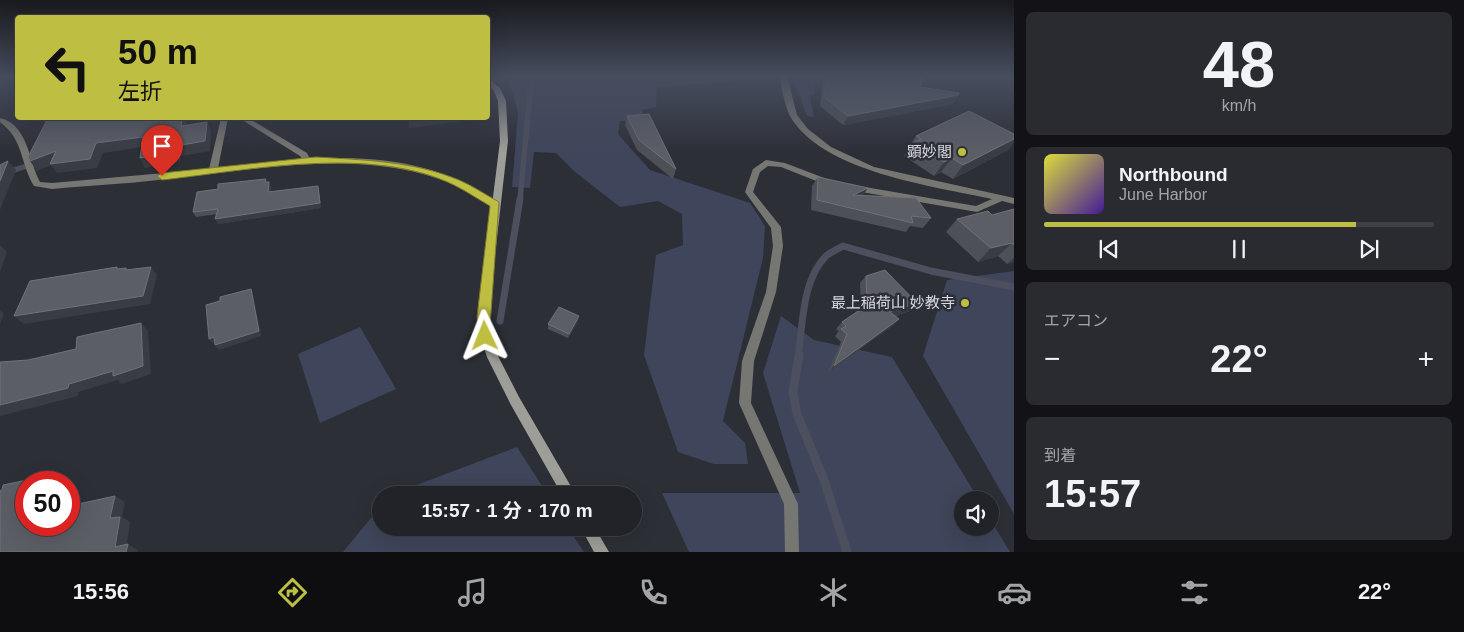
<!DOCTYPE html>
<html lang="ja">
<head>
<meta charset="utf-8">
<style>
	body { margin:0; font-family:Helvetica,"Noto Sans JP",sans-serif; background:#2a2b31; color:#f1f3f6; height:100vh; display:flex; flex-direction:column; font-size:19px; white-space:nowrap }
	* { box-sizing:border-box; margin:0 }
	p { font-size:16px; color:#a2a4a8 }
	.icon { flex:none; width:28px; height:28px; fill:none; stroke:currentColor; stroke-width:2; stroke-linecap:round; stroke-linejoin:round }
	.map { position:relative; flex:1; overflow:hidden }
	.sheet { display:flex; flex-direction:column; gap:12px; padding:12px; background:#131317; width:450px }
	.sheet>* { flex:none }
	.hud { position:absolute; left:15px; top:15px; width:475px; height:105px; border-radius:5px; box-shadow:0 5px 20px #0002,0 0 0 1px #3f4046; background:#bebf42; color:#111; overflow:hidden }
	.tools { position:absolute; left:954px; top:491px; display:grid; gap:10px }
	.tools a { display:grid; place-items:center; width:45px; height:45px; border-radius:50%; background:#222329; box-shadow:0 5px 20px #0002,0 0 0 1px #3f4046; font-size:25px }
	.speed { position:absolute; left:15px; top:471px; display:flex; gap:10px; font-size:25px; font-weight:700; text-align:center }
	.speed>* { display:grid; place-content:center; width:65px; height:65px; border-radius:50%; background:#222329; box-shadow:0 5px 20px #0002,0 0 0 1px #3f4046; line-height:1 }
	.speed .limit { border:8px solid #d22; background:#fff; color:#111 }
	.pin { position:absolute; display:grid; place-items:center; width:42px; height:42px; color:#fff; margin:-51px -21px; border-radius:50% 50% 50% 0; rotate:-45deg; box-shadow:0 0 5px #0007 }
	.pin .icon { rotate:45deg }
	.me { position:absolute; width:55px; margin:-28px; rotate:358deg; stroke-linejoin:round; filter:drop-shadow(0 0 4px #0008) }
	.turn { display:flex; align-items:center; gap:18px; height:105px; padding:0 20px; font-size:22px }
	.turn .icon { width:65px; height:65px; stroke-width:2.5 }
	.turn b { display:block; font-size:35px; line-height:42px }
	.big { font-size:38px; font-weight:700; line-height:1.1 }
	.sheet .widget { flex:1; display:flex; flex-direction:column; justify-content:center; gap:8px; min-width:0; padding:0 18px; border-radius:8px; background:#2a2b31 }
	.sheet .dial { align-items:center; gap:0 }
	.dial b { font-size:65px; line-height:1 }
	.song { display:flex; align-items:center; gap:15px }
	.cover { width:60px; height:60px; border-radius:8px; background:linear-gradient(135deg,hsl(60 70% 55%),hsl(260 70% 35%)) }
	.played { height:5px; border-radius:2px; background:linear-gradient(90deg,#bebf42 80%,#3f4046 80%) }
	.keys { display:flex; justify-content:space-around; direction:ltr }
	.heat { display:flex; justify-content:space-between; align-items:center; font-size:28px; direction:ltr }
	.trip { position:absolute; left:372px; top:486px; width:270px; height:50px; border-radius:25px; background:#222329; box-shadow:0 5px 20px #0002,0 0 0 1px #3f4046; font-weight:700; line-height:50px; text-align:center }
	.tab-bar { display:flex; height:80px; justify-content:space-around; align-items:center; background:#0e0e10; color:#a2a4a8 }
	.tab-bar .icon { width:35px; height:35px }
	.tab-bar .active { color:#bebf42 }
	.tab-bar b { font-size:22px; color:#f1f3f6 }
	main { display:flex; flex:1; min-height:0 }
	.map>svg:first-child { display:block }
	.green { fill:#3f455a }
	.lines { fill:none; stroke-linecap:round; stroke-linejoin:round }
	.stream-far2 { stroke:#4b4f5e; stroke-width:5.5 }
	.stream-far1 { stroke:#4b4f5e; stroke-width:7 }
	.stream { stroke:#4b4f5e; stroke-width:9 }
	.street { fill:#767672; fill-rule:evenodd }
	.secondary { fill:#9e9e98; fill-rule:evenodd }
	.wall { fill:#4d5056 }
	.shaded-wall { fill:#3a3c44 }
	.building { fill:#5c5e65; stroke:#707278 }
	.route { fill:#bebf42; stroke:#7c7c2b }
	.poi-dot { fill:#bebf42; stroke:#2d2f37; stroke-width:2 }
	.labels { text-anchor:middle; stroke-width:5; stroke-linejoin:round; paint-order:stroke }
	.poi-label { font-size:15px; fill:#dadbe0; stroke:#2d2f37; text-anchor:end }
</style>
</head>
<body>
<main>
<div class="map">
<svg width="1014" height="552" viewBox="0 0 1014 552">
	<rect width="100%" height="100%" fill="#2d2f37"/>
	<!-- green -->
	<g class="green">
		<path d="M 515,76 L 740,76 L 739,81 L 657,87 L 656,107 L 642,110 L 644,120 L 620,121 L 618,134 L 650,170 L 750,203 L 765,226 L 763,258 L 723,421 L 745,443 L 748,464 L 714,464 L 678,452 L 644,355 L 656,255 L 683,245 L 682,214 L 658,201 L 620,207 L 575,172 L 556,153 L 534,152 L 530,188 L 512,187 L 518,113 L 509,80 Z"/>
		<path d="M 792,76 L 814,76 L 815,94 L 810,97 L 814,117 L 807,116 Z"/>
		<path d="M 1014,271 L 1014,514 L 923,356 L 947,280 Z"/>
		<path d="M 781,316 L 814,340 L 892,357 L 979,500 L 962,500 L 962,528 L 990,528 L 990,519 L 1010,552 L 689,552 L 662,493 L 800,493 L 763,373 Z"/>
		<path d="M 360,327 L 396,389 L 320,423 L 298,354 Z"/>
		<path d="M 517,447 L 548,495 L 390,495 Z"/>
		<path d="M 381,506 L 381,528 L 568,528 L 584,552 L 343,552 Z"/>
	</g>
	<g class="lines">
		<!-- stream-far2 -->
		<g class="stream-far2">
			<path d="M 0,171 L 8,172 L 33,164"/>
			<path d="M 520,200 L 530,92 L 535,76"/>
		</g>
		<!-- stream-far1 -->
		<g class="stream-far1">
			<path d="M 500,321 L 520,199"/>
			<path d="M 798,356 C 803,324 802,280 826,256 C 831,252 838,249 843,246 L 931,271 L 1014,287"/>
		</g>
		<!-- stream -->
		<path class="stream" d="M 799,355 L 793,392 L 797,414 L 824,480 L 847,552"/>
		<!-- street -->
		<g class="street">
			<path d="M 780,76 L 787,76 L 797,115 L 808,129 L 831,147 L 874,167 L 1014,198 L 1014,204 L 1002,201 L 977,212 L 850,190 L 849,188 L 853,185 L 976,206 L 992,199 C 933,186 822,172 790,116 C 785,107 781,86 780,76 Z"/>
			<path d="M 0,118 C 28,124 29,162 40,182 L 52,183 L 209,169 L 221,118 L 228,118 L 218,168 L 302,159 L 300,156 L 239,118 L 248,118 L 307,153 L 310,159 C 367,155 431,161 481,192 C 487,196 495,199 499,205 L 495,208 L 492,207 C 479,199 467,190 453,184 C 367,149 272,167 184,177 C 140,183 96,185 52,189 L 34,186 C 20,163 24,140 0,122 Z"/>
			<path d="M 766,160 L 785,163 L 832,181 L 833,183 L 829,186 L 781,167 L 768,166 L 760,172 L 753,192 L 781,227 L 783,246 L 776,292 L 754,361 L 751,403 L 798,504 L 799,552 L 785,552 L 784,504 L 739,403 L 742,361 L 766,292 L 773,246 L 771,228 L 745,192 L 753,169 Z"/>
		</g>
		<!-- secondary -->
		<g class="secondary">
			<path d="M 488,78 L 500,88 L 506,101 L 508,141 L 488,317 L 490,336 L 498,356 L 519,397 L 576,495 L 562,495 L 511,405 L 487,357 L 480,336 L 478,317 L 500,141 L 498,101 L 494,91 L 488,84 Z"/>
			<path d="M 581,528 L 595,528 L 609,552 L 594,552 Z"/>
		</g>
	</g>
	<!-- wall -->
	<g class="wall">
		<path d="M 825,76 L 924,76 L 920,87 L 953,104 L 843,125 L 820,106 L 823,78 Z"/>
		<path d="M 627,116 L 676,169 L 673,179 L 637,150 L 625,125 Z"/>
		<path d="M 1014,134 L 1014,142 L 1008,150 L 953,179 L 941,172 L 934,176 L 904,156 L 908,150 L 907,149 L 916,136 Z"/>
		<path d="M 818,177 L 863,195 L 931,218 L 923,228 L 910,226 L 906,232 L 811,210 L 812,186 Z"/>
		<path d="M 267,182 L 269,182 L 271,187 L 270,192 L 319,191 L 321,208 L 218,224 L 217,214 L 196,217 L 193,212 Z"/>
		<path d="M 1014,209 L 1014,262 L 1007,264 L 998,256 L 978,262 L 946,232 L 957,219 L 992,215 Z"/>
		<path d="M 866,276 L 910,311 L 895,316 L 899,319 L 892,326 L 828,372 L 841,342 L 835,336 L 839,331 L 836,329 L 842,322 L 861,309 L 860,283 Z"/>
		<path d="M 578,321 L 568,338 L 548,329 L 548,324 Z"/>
	</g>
	<!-- shaded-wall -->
	<g class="shaded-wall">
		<path d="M 959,95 L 953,104 L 843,125 L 848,116 Z"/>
		<path d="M 182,118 L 185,118 L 187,121 L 186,136 L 181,126 Z"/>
		<path d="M 417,118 L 472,118 L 472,120 L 409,128 L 408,119 Z"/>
		<path d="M 207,122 L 211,131 L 210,151 L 181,156 L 180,162 L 145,168 L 140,158 L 176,146 Z"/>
		<path d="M 143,137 L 149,146 L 103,153 L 97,168 L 57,173 L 51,165 L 37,171 L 30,161 L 56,151 L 96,143 Z"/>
		<path d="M 1014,139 L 1014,142 L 1008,150 L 953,179 L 963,165 Z"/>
		<path d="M 952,158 L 941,172 L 934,176 L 944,162 Z"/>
		<path d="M 8,161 L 16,170 L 0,210 L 0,181 Z"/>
		<path d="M 269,182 L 271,187 L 270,197 L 268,192 Z"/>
		<path d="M 318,186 L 319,191 L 321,208 L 218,224 L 215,219 Z"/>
		<path d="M 868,188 L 862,197 L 853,195 Z"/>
		<path d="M 1012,243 L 998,256 L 978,262 L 991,248 Z"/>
		<path d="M 0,245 L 7,252 L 0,272 Z"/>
		<path d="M 1014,258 L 1014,262 L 1007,264 Z"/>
		<path d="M 151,267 L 157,275 L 150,304 L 24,324 L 14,316 Z"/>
		<path d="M 251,289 L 253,293 L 261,336 L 219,350 L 215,345 Z"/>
		<path d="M 917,303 L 910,311 L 884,319 L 890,312 Z"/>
		<path d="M 0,310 L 4,313 L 0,324 Z"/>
		<path d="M 579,316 L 578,321 L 568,338 L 569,334 Z"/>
		<path d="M 899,319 L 892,326 L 828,372 L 834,366 Z"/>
		<path d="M 141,323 L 148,331 L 151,374 L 121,384 L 118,380 L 78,392 L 78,396 L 0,416 L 0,405 L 69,384 Z"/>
		<path d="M 214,337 L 218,341 L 212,343 L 209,339 Z"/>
		<path d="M 51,475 L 62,482 L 49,482 Z"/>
		<path d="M 115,496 L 125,502 L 122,517 L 130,522 L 126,552 L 115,547 L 110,518 Z"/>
		<path d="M 128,544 L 138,550 L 137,552 L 126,552 Z"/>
	</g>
	<!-- building -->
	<g class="building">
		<path d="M 827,76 L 924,76 L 920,87 L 959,93 L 959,95 L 848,116 L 824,97 Z"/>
		<path d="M 969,111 L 1014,134 L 1014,139 L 963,165 L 952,158 L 944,162 L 913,143 L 921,139 L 916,136 Z"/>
		<path d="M 649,114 L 676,169 L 639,140 L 627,116 Z"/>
		<path d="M 48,118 L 182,118 L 181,126 L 207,122 L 205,141 L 176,146 L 175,152 L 140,158 L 143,137 L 96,143 L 90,159 L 50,164 L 56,151 L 30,161 L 28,157 Z"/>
		<path d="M 8,161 L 0,181 L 0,165 Z"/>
		<path d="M 818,177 L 868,188 L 853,195 L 916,198 L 931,218 L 911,216 L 913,223 L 817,200 Z"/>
		<path d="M 266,179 L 265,182 L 269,182 L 268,192 L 318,186 L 320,203 L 215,219 L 218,209 L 193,212 L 197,192 L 218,189 L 218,184 Z"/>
		<path d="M 1014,209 L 1014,245 L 1012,243 L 991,248 L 957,219 L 988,211 L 992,215 Z"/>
		<path d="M 117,267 L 117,269 L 126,268 L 126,270 L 151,267 L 143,296 L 14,316 L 30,281 Z"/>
		<path d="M 885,270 L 917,303 L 890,312 L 899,319 L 834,366 L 847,334 L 841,329 L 846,326 L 842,322 L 867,305 L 866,276 Z"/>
		<path d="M 251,289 L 259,331 L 215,345 L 214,337 L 209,339 L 206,305 L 220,301 L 220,297 Z"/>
		<path d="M 559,307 L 579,316 L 569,334 L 548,324 Z"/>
		<path d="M 141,323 L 143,366 L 113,376 L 113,371 L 69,384 L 68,388 L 0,405 L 0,362 L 28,360 L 76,349 L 77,337 Z"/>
		<path d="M 51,475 L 49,482 L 26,482 L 26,525 L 69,525 L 69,506 L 115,496 L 110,518 L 120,517 L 115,547 L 128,544 L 126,552 L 0,552 L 0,491 L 2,490 L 3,485 Z"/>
	</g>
	<!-- sky -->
	<linearGradient id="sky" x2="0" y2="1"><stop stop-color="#191a1e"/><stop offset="0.5" stop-color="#464d5e"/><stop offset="1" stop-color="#464d5e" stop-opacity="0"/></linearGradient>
	<rect width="1014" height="153" fill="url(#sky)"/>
	<!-- route -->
	<path class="route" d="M 316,157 C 364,160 413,161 459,180 C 473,186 486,195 499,202 L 489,340 L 480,340 L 477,317 L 490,206 C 478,199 466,191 454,185 C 371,145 250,170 162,180 L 157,176 L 162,173 Z"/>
	<!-- markers -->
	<g class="poi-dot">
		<circle cx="962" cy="152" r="5"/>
		<circle cx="965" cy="303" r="5"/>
	</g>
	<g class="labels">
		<!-- poi labels -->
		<g class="poi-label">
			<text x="952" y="157">顕妙閣</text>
			<text x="955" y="308">最上稲荷山 妙教寺</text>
		</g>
	</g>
</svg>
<div class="tools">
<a><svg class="icon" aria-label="sound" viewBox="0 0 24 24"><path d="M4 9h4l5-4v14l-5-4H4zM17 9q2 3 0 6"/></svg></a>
</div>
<div class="speed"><div class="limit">50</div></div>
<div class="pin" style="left:162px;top:176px;background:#d93025"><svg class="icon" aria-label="arrive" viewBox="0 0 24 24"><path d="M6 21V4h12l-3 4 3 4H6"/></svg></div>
<svg class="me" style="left:485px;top:336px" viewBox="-20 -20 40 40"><path d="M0-17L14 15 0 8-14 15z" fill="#bebf42" stroke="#fff" stroke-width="4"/></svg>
<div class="trip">15:57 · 1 分 · 170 m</div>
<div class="hud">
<div class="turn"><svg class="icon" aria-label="left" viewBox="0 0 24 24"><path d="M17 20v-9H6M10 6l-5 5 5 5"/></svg><div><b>50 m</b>左折</div></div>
</div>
</div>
<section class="sheet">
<div class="widget dial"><b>48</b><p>km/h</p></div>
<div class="widget">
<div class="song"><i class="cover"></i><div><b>Northbound</b><p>June Harbor</p></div></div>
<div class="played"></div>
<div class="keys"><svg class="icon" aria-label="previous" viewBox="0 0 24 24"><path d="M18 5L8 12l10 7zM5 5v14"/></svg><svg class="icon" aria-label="pause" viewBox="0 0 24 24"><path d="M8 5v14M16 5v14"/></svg><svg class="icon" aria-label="next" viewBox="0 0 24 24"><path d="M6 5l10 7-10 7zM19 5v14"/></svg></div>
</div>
<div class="widget"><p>エアコン</p>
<div class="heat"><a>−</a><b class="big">22°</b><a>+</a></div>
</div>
<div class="widget"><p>到着</p><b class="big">15:57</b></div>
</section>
</main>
<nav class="tab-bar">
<b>15:56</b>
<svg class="icon active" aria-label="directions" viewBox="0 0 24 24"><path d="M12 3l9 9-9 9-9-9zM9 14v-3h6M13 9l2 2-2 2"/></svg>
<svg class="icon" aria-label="music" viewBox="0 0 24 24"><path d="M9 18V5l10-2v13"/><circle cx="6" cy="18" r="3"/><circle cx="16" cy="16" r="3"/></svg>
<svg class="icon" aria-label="phone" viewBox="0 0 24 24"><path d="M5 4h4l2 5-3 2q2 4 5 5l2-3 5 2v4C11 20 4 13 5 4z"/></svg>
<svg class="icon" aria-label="climate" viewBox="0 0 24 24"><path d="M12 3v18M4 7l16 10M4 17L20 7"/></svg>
<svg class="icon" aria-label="car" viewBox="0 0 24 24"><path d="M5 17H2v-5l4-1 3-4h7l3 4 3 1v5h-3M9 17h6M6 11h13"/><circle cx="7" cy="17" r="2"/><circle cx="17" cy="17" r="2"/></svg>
<svg class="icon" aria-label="filters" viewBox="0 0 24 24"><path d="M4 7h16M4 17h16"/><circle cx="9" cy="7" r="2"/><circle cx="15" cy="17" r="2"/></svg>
<b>22°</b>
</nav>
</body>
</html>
